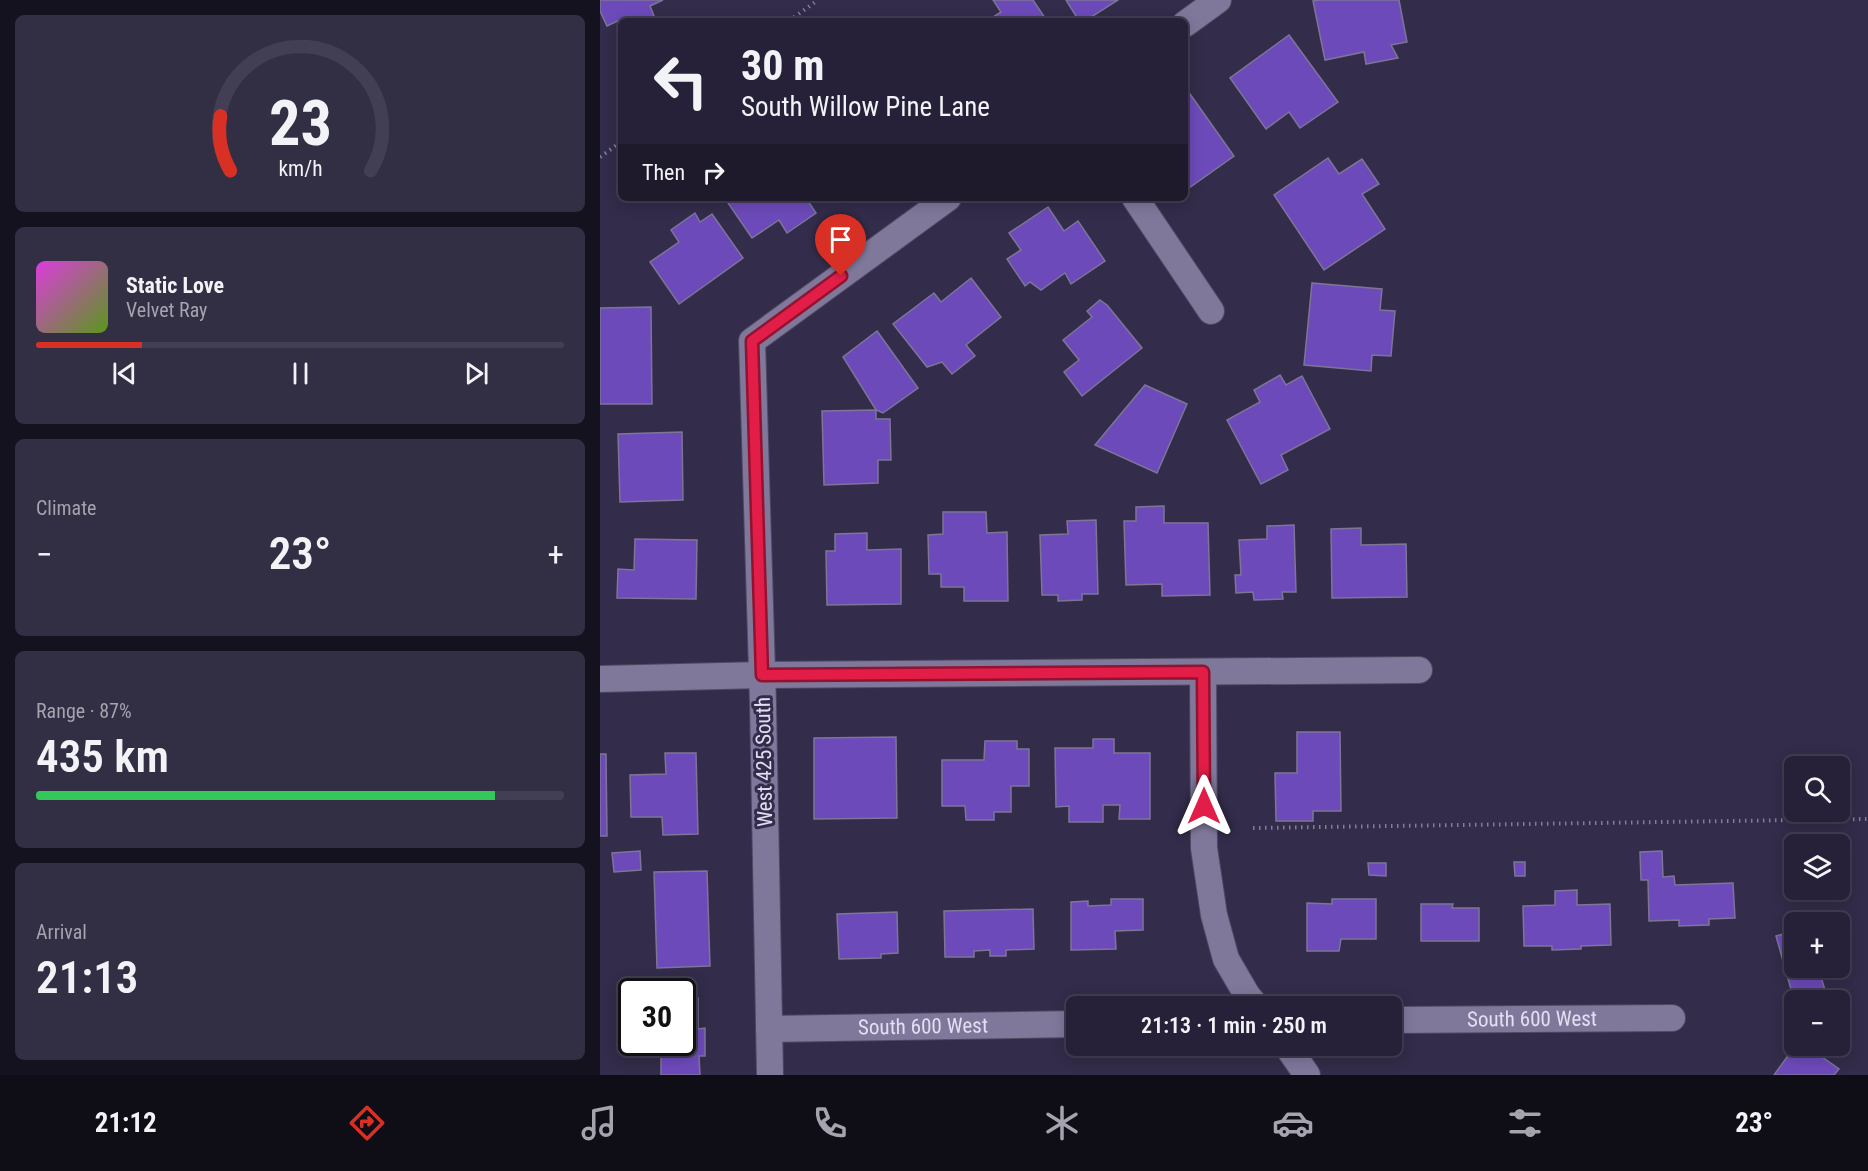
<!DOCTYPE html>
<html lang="en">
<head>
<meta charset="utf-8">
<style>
	body { margin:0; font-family:"Roboto Condensed",sans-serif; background:#322e43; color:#f1f3f6; height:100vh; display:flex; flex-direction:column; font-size:22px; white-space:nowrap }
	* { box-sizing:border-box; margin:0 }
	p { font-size:20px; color:#a4a3ae }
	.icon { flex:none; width:33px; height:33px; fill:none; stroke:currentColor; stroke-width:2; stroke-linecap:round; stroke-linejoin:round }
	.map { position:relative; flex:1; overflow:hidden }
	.drawer { display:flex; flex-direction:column; gap:15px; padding:15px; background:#15121f; width:600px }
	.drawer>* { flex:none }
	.banner { position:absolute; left:18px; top:18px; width:570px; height:183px; border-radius:9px; box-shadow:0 3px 15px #0003,0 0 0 2px #423e53; background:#262138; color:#f1f3f6; overflow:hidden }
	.tools { position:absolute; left:1184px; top:756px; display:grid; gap:12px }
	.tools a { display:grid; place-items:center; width:66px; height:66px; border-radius:9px; background:#262138; box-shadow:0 3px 15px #0003,0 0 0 2px #423e53; font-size:30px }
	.speed { position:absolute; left:18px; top:978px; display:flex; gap:12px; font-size:30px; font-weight:700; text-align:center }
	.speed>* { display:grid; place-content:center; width:78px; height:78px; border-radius:50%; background:#262138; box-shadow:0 3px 15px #0003,0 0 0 2px #423e53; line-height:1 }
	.speed .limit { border:3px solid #111; border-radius:9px; background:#fff; color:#111 }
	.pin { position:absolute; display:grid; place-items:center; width:51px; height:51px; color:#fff; margin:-62px -26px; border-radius:50% 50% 50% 0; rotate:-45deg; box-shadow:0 0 6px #0007 }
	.pin .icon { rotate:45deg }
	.me { position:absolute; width:66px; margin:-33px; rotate:0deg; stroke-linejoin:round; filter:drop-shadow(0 0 4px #0008) }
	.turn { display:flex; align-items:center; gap:21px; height:126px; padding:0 24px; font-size:27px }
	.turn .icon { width:78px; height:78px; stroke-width:2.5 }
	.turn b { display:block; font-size:42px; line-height:51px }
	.then { display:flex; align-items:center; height:57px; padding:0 24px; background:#0003; gap:12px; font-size:22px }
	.big { font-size:45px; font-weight:600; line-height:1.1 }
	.drawer .widget { flex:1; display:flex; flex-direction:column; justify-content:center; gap:9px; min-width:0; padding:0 21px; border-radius:9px; background:#322e43 }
	.drawer .dial { align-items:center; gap:0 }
	.dial svg { height:156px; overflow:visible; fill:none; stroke:#423e53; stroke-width:7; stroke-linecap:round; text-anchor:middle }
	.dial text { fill:#f1f3f6; stroke:none }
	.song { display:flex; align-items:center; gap:18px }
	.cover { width:72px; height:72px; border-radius:9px; background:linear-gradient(135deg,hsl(300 70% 55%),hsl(90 70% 35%)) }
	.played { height:6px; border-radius:3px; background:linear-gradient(90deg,#d93025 20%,#423e53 20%) }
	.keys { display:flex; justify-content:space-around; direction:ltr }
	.heat { display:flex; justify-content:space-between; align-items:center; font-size:33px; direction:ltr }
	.charge { height:9px; border-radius:4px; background:linear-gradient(90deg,#34c759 87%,#423e53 0) }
	.trip { position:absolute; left:466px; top:996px; width:336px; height:60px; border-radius:9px; background:#262138; box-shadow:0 3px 15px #0003,0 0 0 2px #423e53; font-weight:600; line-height:60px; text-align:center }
	.tab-bar { display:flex; height:96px; justify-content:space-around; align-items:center; background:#0f0d16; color:#a4a3ae }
	.tab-bar .icon { width:42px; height:42px }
	.tab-bar .selected { color:#d93025 }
	.tab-bar b { font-size:27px; color:#f1f3f6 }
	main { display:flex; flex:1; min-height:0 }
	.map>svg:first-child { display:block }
	.building { fill:#6d4aba; stroke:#7c7598; stroke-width:1.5 }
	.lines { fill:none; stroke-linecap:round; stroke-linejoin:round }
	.street-casing { stroke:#4f4962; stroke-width:28 }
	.path { stroke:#837e97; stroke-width:4; stroke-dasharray:1.5 4.5; stroke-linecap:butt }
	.street { stroke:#7f789b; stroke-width:26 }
	.route-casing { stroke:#92132f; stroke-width:15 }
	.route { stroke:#e11d48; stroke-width:10 }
	.labels { text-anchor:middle; stroke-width:6; stroke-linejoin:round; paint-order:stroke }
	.street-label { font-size:21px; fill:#e2dff2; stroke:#332c4a }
</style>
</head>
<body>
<main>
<section class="drawer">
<div class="widget dial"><svg viewBox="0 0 100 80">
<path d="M14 69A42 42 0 1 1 86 69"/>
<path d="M14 69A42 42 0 0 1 9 41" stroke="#d93025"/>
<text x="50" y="56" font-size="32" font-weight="700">23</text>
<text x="50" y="72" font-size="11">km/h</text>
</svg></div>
<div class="widget">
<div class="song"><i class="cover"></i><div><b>Static Love</b><p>Velvet Ray</p></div></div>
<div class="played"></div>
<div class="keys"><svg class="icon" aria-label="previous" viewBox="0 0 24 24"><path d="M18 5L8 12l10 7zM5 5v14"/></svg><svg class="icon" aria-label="pause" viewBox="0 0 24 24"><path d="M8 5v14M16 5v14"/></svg><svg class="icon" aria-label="next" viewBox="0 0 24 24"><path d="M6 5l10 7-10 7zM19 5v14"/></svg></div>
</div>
<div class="widget"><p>Climate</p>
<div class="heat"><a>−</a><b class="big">23°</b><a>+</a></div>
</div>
<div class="widget"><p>Range · 87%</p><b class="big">435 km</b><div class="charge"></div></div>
<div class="widget"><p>Arrival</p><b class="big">21:13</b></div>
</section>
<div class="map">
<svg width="1268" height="1075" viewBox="0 0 1268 1075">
	<rect width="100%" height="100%" fill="#332c4a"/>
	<!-- building -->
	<g class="building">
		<path d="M 0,0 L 63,0 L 50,6 L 54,16 L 44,21 L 23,21 L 22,19 L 7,26 L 0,11 Z"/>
		<path d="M 393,0 L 433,0 L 447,21 L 387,21 L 401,12 Z"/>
		<path d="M 466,0 L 518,0 L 485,21 L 479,21 Z"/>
		<path d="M 720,0 L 799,0 L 807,42 L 791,45 L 798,58 L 766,64 L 764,52 L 725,60 L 713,1 Z"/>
		<path d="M 689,35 L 738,102 L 700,128 L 689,112 L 666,129 L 630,78 Z"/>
		<path d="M 590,94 L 634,156 L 589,188 L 585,183 L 585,97 Z"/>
		<path d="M 728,158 L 739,174 L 762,159 L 779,184 L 762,194 L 785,229 L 724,270 L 674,195 Z"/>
		<path d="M 130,198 L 206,198 L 216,213 L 187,233 L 179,220 L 152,238 L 126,200 Z"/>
		<path d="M 448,207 L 464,231 L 478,221 L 505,261 L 471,284 L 465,273 L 441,290 L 430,282 L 425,286 L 407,259 L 421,250 L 409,233 Z"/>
		<path d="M 95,213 L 100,222 L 112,214 L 143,258 L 79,304 L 50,262 L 79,242 L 71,230 Z"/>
		<path d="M 371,278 L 401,317 L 366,345 L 375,356 L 352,374 L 342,362 L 327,367 L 293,324 L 334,293 L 341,302 Z"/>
		<path d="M 712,283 L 782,289 L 780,310 L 795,311 L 791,356 L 772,355 L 771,371 L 704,365 Z"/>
		<path d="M 500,300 L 507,305 L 542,348 L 482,396 L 464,372 L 479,360 L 463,340 L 492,317 L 487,311 Z"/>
		<path d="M 51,307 L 52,404 L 0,404 L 0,308 Z"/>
		<path d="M 277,331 L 318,388 L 283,413 L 276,410 L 243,357 Z"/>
		<path d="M 680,375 L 686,385 L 702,376 L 730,429 L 681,455 L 688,470 L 661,484 L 627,420 L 660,402 L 654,390 Z"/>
		<path d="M 545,385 L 587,404 L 557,473 L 495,445 Z"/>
		<path d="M 276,410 L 276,419 L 290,419 L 291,460 L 278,460 L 278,483 L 224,485 L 222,411 Z"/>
		<path d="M 82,432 L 83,500 L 20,502 L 18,434 Z"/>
		<path d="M 564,506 L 564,523 L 608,523 L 610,595 L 562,596 L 562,584 L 526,585 L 524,521 L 536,521 L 536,507 Z"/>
		<path d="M 343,512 L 386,512 L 387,533 L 407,532 L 408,601 L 364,601 L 364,587 L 341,587 L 341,574 L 329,574 L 328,535 L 343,534 Z"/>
		<path d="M 496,520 L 498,594 L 482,594 L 482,600 L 458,601 L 458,595 L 442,595 L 440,535 L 468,534 L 467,521 Z"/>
		<path d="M 694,525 L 696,592 L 682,592 L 683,599 L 654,600 L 653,592 L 636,593 L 635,575 L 641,575 L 639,540 L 667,539 L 667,526 Z"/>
		<path d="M 761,528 L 761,545 L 806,544 L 807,597 L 732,598 L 731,529 Z"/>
		<path d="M 267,533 L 267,550 L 301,549 L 301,604 L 227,605 L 226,551 L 235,551 L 235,534 Z"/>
		<path d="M 35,539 L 97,540 L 96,599 L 17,598 L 18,569 L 34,570 Z"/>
		<path d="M 697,732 L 740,732 L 741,811 L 713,811 L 713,821 L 676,821 L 675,773 L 697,773 Z"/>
		<path d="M 296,737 L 297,818 L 214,819 L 214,738 Z"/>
		<path d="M 493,739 L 514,739 L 514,753 L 550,753 L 550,819 L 519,819 L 520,805 L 503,805 L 503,822 L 469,822 L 469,806 L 456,807 L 455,748 L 493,748 Z"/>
		<path d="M 385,741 L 417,741 L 417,749 L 429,749 L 429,786 L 411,786 L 411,812 L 394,812 L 394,820 L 366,820 L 365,806 L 342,806 L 342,760 L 384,760 Z"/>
		<path d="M 65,753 L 96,753 L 98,834 L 63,835 L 62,817 L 31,817 L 30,775 L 66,774 Z"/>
		<path d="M 0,754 L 6,754 L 7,836 L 0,836 Z"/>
		<path d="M 40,851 L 41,870 L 14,872 L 12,853 Z"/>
		<path d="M 1062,851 L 1063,877 L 1074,876 L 1075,885 L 1133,883 L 1135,918 L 1109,919 L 1109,925 L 1079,926 L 1079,920 L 1049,921 L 1048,880 L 1041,880 L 1040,852 Z"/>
		<path d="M 1239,855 L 1248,856 L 1246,871 L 1239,870 Z"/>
		<path d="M 914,862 L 925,862 L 925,876 L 915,876 Z"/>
		<path d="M 768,863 L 786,863 L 786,876 L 769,875 Z"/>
		<path d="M 107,871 L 110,966 L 57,968 L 54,872 Z"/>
		<path d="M 977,890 L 977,905 L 1010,904 L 1011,945 L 981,946 L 981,949 L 952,950 L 952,946 L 924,946 L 923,906 L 955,905 L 955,891 Z"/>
		<path d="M 511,899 L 543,899 L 543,930 L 515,931 L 516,949 L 471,950 L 471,902 L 488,901 L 488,906 L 511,905 Z"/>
		<path d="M 732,899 L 776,899 L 776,939 L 741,939 L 739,951 L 707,951 L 707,903 L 732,904 Z"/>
		<path d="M 821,904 L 853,904 L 852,908 L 879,908 L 879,941 L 821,941 Z"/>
		<path d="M 433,909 L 434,949 L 406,950 L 406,956 L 390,956 L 390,950 L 374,951 L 374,957 L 345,957 L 344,911 Z"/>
		<path d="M 297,912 L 298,953 L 281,954 L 281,958 L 239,959 L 237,914 Z"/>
		<path d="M 1194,931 L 1194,968 L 1227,968 L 1229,975 L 1221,977 L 1228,1000 L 1194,1000 L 1176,936 Z"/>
		<path d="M 82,998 L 98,998 L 98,1029 L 105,1028 L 105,1056 L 99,1056 L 100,1075 L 61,1075 L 61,1046 L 53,1046 L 53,1042 L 82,1042 Z"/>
		<path d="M 1195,1046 L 1208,1055 L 1212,1050 L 1239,1069 L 1234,1075 L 1174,1075 Z"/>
	</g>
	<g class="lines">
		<!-- street casing -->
		<g class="street-casing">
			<g id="street">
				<path d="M 585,24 L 618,0"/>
				<path d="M 535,198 L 611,311"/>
				<path d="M 603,672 L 604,848 L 614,915 L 626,959 L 647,995 L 656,1006"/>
				<path d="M 0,679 L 162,675 L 819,670"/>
				<path id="s1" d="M 792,1020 L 1072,1018"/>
				<path id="s2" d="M 169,1029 L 477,1024"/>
				<path d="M 687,1046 L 707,1075"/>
				<path d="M 170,1075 L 163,704 L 152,341 L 348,198"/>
			</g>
		</g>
		<!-- path -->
		<g class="path">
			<path d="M 189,21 L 218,0"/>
			<path d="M 0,157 L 21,142"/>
			<path d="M 653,828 L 1268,819"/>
		</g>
		<!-- street -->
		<use href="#street" class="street"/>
	</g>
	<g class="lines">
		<!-- route casing -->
		<g class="route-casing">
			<path id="route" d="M 241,276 L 152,341 L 162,675 L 603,672 L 604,806"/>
		</g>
		<!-- route -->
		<use href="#route" class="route"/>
	</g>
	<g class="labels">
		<!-- street labels -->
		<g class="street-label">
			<text transform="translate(164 762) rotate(-91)" y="7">West 425 South</text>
			<text dy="7" stroke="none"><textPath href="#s1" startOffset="140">South 600 West</textPath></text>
			<text dy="7" stroke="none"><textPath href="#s2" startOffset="154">South 600 West</textPath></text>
		</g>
	</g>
</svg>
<div class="tools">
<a><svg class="icon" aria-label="search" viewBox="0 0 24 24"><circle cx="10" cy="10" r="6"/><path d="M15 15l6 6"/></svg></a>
<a><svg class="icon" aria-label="layers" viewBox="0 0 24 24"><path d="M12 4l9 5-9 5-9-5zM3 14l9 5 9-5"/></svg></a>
<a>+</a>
<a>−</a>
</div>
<div class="speed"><div class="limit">30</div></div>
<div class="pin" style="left:241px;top:276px;background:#d93025"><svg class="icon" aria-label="arrive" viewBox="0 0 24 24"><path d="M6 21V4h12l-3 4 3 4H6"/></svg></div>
<svg class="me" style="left:604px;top:806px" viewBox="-20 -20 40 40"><path d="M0-17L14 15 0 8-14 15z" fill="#e11d48" stroke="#fff" stroke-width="4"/></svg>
<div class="trip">21:13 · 1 min · 250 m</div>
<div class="banner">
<div class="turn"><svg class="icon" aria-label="left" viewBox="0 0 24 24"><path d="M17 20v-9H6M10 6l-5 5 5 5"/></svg><div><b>30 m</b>South Willow Pine Lane</div></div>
<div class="then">Then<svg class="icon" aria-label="right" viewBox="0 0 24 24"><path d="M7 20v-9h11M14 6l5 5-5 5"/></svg></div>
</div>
</div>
</main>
<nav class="tab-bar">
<b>21:12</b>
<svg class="icon selected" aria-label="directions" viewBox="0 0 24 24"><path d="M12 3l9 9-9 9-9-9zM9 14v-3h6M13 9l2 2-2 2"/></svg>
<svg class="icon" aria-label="music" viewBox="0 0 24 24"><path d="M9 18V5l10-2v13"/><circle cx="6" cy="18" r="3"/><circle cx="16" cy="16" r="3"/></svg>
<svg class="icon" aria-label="phone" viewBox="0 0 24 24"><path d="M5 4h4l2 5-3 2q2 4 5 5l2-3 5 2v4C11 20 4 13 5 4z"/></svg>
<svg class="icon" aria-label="climate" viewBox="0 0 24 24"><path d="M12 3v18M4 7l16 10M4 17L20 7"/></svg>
<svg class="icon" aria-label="car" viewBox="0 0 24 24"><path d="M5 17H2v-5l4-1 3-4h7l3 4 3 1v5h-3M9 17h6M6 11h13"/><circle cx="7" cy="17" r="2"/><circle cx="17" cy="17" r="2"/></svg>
<svg class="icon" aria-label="filters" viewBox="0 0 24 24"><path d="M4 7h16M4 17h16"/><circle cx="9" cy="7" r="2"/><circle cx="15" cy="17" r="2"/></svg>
<b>23°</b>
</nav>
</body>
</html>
